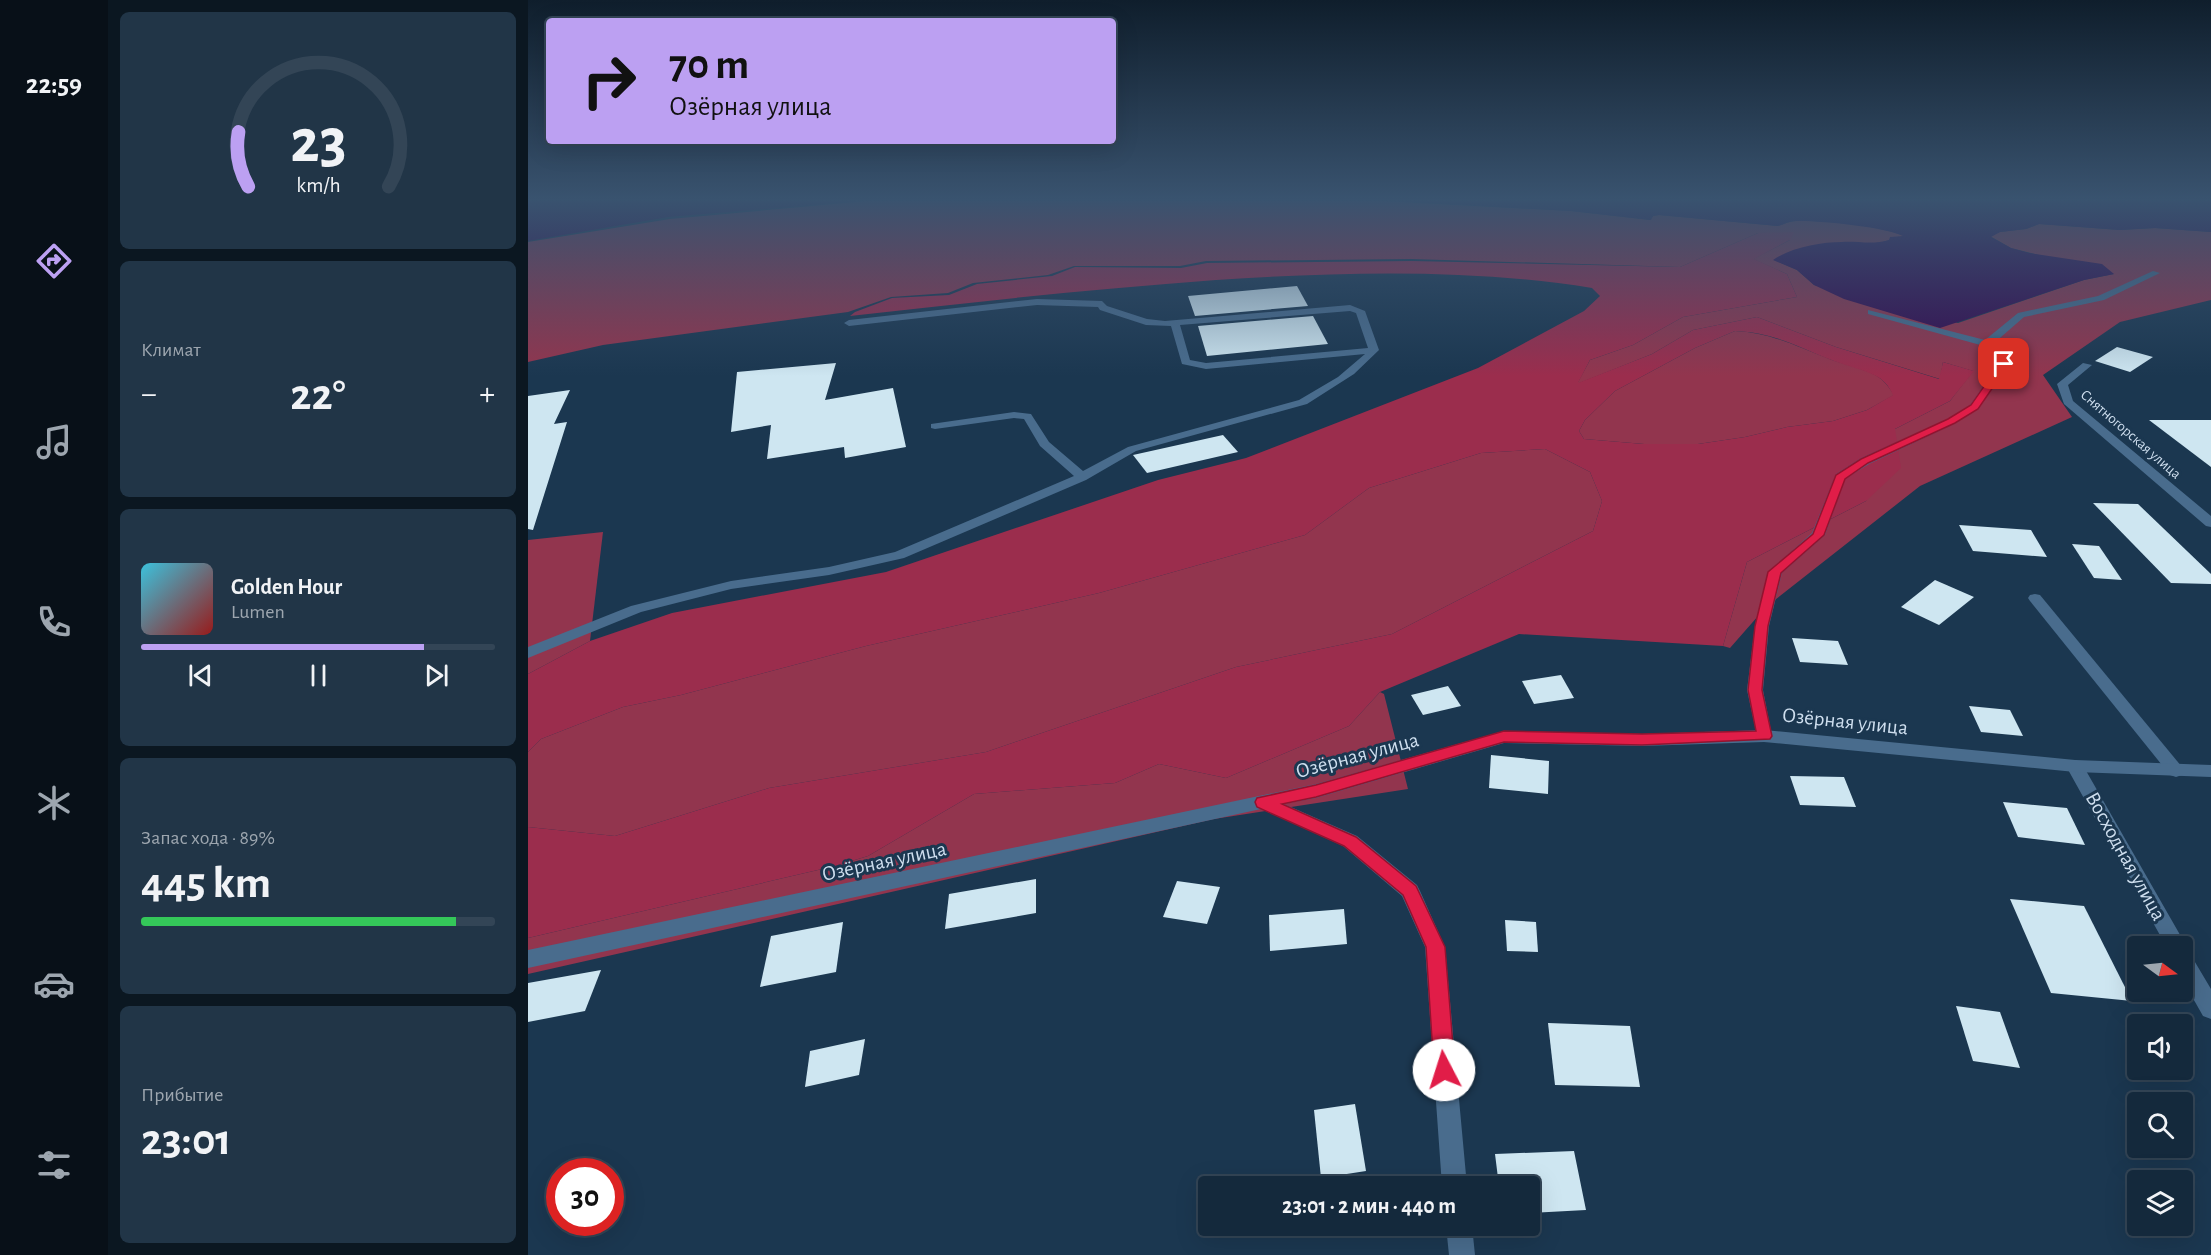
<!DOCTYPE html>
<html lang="ru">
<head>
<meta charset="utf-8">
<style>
	body { margin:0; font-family:"Alegreya Sans",sans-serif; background:#213547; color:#f1f3f6; height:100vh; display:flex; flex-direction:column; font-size:22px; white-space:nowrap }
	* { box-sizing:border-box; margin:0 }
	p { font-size:20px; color:#9da6af }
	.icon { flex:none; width:33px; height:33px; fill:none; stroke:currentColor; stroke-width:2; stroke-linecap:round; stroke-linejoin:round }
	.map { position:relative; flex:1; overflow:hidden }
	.details { display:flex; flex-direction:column; gap:12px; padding:12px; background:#0b1721; width:420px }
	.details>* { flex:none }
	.banner { position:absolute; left:18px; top:18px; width:570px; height:126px; border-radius:6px; box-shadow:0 6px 24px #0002,0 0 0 2px #334556; background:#bca0f2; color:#111; overflow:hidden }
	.needle { width:39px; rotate:105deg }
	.buttons { position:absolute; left:1599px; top:936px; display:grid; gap:12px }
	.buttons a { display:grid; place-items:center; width:66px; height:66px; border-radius:6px; background:#14293c; box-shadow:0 6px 24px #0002,0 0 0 2px #334556; font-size:30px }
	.speed { position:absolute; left:18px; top:1158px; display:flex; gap:12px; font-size:30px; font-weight:700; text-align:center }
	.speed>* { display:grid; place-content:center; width:78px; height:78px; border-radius:50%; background:#14293c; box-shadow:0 6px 24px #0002,0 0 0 2px #334556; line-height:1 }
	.speed .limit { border:9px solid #d22; background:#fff; color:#111 }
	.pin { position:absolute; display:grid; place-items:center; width:51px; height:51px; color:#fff; margin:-26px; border-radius:12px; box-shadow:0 3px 9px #0006 }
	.me { position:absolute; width:66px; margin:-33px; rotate:355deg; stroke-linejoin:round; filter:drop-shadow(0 0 4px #0008) }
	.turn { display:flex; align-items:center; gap:21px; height:126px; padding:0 24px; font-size:27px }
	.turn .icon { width:78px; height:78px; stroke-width:2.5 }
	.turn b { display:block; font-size:42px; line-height:51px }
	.big { font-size:45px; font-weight:600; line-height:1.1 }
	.details .widget { flex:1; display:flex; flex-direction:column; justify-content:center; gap:9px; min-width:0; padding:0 21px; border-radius:9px; background:#213547 }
	.details .dial { align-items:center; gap:0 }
	.dial svg { height:156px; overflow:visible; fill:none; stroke:#334556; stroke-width:7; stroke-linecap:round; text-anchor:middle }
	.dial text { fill:#f1f3f6; stroke:none }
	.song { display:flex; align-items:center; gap:18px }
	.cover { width:72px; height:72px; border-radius:9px; background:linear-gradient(135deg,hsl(190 70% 55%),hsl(0 70% 35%)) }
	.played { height:6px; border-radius:3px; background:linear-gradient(90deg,#bca0f2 80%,#334556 80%) }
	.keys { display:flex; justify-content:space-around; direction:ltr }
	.heat { display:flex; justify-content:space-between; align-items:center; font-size:33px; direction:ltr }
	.charge { height:9px; border-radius:4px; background:linear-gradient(90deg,#34c759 89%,#334556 0) }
	.trip { position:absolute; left:670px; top:1176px; width:342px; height:60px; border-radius:6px; background:#14293c; box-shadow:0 6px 24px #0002,0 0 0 2px #334556; font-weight:600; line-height:60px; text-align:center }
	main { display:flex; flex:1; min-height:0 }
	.menu { display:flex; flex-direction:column; width:108px; justify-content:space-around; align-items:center; background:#081018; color:#9da6af }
	.menu .icon { width:42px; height:42px }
	.menu .selected { color:#bca0f2 }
	.menu b { font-size:27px; color:#f1f3f6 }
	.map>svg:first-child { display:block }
	.green { fill:#92354e }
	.forest { fill:#9b2d4d; fill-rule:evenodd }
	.water { fill:#350b50 }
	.building { fill:#cee6f1 }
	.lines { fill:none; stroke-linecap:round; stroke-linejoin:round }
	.lane { fill:#496c8d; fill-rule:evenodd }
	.street { fill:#496c8d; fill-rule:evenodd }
	.route { fill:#e11d48; stroke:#92132f; stroke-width:1.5 }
	.labels { text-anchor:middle; stroke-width:6; stroke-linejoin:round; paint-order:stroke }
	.far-street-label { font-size:15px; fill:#cedeee; stroke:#1b3750 }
	.near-street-label { font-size:21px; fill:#cedeee; stroke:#1b3750 }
</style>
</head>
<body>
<main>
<nav class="menu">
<b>22:59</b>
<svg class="icon selected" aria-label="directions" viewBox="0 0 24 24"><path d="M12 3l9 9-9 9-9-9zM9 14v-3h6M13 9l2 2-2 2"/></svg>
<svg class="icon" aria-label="music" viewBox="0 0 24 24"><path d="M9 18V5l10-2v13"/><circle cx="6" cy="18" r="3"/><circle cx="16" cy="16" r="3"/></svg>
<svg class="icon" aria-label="phone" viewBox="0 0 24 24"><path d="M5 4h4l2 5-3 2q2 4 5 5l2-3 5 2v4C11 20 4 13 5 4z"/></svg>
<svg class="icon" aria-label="climate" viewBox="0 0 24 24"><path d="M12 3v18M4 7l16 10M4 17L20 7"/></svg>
<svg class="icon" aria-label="car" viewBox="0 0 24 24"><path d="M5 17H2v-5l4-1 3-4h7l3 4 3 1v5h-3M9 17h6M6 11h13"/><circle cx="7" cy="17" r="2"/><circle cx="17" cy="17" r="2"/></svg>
<svg class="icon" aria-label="filters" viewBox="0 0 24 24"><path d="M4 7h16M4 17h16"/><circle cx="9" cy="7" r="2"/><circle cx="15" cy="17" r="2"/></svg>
</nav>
<section class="details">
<div class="widget dial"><svg viewBox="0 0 100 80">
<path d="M14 69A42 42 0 1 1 86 69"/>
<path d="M14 69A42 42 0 0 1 9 41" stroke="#bca0f2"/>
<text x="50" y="56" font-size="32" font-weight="700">23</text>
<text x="50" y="72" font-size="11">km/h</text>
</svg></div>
<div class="widget"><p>Климат</p>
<div class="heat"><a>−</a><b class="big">22°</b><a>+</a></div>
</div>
<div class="widget">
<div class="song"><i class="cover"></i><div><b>Golden Hour</b><p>Lumen</p></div></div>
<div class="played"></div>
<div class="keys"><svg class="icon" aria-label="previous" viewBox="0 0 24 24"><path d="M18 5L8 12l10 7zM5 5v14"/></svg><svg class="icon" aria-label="pause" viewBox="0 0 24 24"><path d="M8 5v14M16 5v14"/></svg><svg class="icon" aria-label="next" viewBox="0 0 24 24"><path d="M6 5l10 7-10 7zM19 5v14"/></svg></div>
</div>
<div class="widget"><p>Запас хода · 89%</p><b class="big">445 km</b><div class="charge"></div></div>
<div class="widget"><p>Прибытие</p><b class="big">23:01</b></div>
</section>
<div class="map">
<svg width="1683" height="1255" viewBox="0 0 1683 1255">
	<rect width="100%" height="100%" fill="#1b3750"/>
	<!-- green -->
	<g class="green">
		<path d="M 339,201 L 852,201 L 1043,211 L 1122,220 L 1125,216 L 1131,215 L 1250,226 C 1256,224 1262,221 1268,221 C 1296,220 1351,225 1376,236 L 1351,243 L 1337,243 L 1246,260 L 1269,270 L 1286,285 L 1430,323 L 1556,280 L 1586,274 L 1483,248 L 1462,236 L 1472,232 L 1498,229 L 1511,224 L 1592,230 L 1627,228 L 1683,232 L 1683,300 L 1592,322 L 1515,375 L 1544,417 L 1392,486 L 1238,607 L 1202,648 L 1195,646 L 1219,562 L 1338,501 L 1367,429 L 1422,401 L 1445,371 L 1415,362 L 1412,379 L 1308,347 L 1229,317 L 1165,330 L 1124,354 L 1049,384 L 1062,360 L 1105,345 L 1155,317 L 1269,297 L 1259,274 L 1225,259 L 1262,240 L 1230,233 L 1152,267 L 883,259 L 678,261 L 652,266 L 546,266 L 520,275 L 445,283 L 420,293 L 363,297 L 320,312 L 75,345 L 0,362 L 0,242 L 142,219 Z"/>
		<path d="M 1207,331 C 1245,333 1269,347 1304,360 C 1318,365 1334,368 1347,375 C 1356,380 1361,387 1366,395 L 1339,410 L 1305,421 L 1259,427 L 1217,437 L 1170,444 L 1116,444 L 1056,439 L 1051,431 L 1057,420 L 1087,391 L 1167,348 Z"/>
		<path d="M 1017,449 L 1062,472 L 1074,501 L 1065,531 L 864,634 L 708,667 L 458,752 L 241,788 L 87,836 L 0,827 L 0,752 L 13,739 L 95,707 L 153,695 L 338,646 L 571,593 L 777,535 L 841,488 L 953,453 Z"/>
		<path d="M 75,532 L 62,641 L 0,674 L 0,540 Z"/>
		<path d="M 852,692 L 856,694 L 880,789 L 686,819 L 0,974 L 0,938 L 307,866 L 340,856 L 446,794 L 587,783 L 631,764 L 698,778 L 821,726 Z"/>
	</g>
	<!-- forest -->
	<path class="forest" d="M 1266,232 L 1262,240 L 1226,259 L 1259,274 L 1269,297 L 1155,317 L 1105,345 L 1062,360 L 1050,383 L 1124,354 L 1165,330 L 1229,317 L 1308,347 L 1411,379 L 1415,362 L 1446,371 L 1422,401 L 1367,429 L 1373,468 L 1338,501 L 1219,562 L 1195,646 L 991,634 L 852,692 L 821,726 L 698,778 L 631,764 L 587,783 L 446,794 L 340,856 L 307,866 L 0,938 L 0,827 L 87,836 L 241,788 L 458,752 L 708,667 L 864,634 L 1065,531 L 1074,501 L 1062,472 L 1017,449 L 953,453 L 841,488 L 777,535 L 571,593 L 338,646 L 153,695 L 95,707 L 13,739 L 0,752 L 0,674 L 62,641 L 144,613 L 358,572 L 630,480 L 718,458 L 950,368 L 1056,311 L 1072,296 L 1064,288 C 940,268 813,272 688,280 C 566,289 444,302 322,316 L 327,312 L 364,298 L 421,295 L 449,284 L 524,276 L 547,267 L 653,268 L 679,263 L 884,261 L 1152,267 L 1230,233 ZM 1207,331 C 1248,333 1270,347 1306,361 C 1319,366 1334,369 1346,375 C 1355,379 1361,386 1365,395 L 1339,410 L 1305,421 L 1259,427 L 1217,437 L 1170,444 L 1116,444 L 1056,439 L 1051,431 L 1057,420 L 1087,391 L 1167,348 Z"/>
	<!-- water -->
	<g class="water">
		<path d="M 0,201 L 332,201 L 140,217 L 0,241 Z"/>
		<path d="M 868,201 L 1683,201 L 1683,232 L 1627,228 L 1592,230 L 1511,224 L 1498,229 L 1472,232 L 1463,237 L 1483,248 L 1501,253 L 1574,264 L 1586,274 L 1556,280 L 1412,328 L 1316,299 L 1286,285 L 1269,270 L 1245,260 C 1262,248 1292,242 1314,242 C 1330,241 1345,245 1361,240 L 1362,237 L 1375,236 C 1358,227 1289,220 1268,221 C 1262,221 1256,224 1250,226 L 1131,215 L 1125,216 L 1123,220 L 1043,211 Z"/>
	</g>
	<!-- building -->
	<g class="building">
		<path d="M 769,286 L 780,306 L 667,316 L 660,296 Z"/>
		<path d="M 785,316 L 800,344 L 679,356 L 670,326 Z"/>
		<path d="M 1589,347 L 1625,357 L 1602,372 L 1567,361 Z"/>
		<path d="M 308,363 L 297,400 L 365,388 L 378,447 L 317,458 L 316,447 L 239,459 L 243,425 L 203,432 L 209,372 Z"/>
		<path d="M 42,390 L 26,424 L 39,422 L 5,530 L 0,529 L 0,396 Z"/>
		<path d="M 1621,420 L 1683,420 L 1683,467 Z"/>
		<path d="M 695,435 L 710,452 L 619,473 L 605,455 Z"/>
		<path d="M 1565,503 L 1610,504 L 1683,574 L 1683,584 L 1643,583 Z"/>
		<path d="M 1431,525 L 1503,530 L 1519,557 L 1445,551 Z"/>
		<path d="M 1544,544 L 1571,546 L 1594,580 L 1566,578 Z"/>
		<path d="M 1407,580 L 1446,597 L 1411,625 L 1373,607 Z"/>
		<path d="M 1264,638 L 1310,641 L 1320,665 L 1272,662 Z"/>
		<path d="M 1033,675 L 1046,698 L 1006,704 L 994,681 Z"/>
		<path d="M 920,686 L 933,706 L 895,715 L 883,695 Z"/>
		<path d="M 1441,706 L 1482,710 L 1495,736 L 1453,732 Z"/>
		<path d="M 963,755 L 1021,761 L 1020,794 L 961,788 Z"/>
		<path d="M 1262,776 L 1316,777 L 1328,807 L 1272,805 Z"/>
		<path d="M 1475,802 L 1539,808 L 1557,845 L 1490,837 Z"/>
		<path d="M 508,879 L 508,913 L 417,929 L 421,894 Z"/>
		<path d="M 649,881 L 692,887 L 679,924 L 635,917 Z"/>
		<path d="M 1482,899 L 1556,906 L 1604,1001 L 1523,993 Z"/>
		<path d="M 816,909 L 819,944 L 742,951 L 741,915 Z"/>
		<path d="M 977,920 L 1008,922 L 1010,952 L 979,951 Z"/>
		<path d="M 315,922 L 308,972 L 232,987 L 243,936 Z"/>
		<path d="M 73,970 L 57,1011 L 0,1022 L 0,983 Z"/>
		<path d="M 1428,1006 L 1472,1012 L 1492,1068 L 1445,1061 Z"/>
		<path d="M 1020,1023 L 1102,1026 L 1112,1087 L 1027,1085 Z"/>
		<path d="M 337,1039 L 331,1075 L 277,1087 L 282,1051 Z"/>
		<path d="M 827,1104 L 838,1171 L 793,1178 L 786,1110 Z"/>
		<path d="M 1046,1151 L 1058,1210 L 1002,1213 L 1002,1186 L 971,1186 L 967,1154 Z"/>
	</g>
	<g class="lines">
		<!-- lane -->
		<g class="lane">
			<path d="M 1625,271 L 1632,273 L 1576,300 L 1496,317 L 1465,344 L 1481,364 L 1450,409 L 1428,423 L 1341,464 L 1317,479 L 1297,535 L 1254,573 L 1241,626 L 1235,690 L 1244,736 L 1242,740 L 1230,740 L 1219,690 L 1227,626 L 1240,572 L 1284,533 L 1308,474 L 1333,458 L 1420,419 L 1442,405 L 1471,364 L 1456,346 L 1340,314 L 1340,310 L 1457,340 L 1490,313 L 1570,296 Z"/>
			<path d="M 509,299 L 574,301 L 579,306 L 619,319 L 637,321 L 822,305 L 837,311 L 851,350 L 826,374 L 779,404 L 608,451 L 558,480 L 376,558 L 301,575 L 203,589 L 113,612 L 0,658 L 0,647 L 103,606 L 203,581 L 301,567 L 367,552 L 546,476 L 512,446 L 496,419 L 486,418 L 407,429 L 403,428 L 403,424 L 486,412 L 503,414 L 521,442 L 555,471 L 600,447 L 771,400 L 810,377 L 837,354 L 678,369 L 654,364 L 643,326 L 618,325 L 572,310 L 570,307 L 509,305 L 321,326 L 316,323 L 321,320 ZM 822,311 L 828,313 L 840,348 L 678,363 L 662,360 L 652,325 Z"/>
			<path d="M 1507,594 L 1512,595 L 1654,767 L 1657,771 L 1654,775 L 1648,777 L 1642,775 L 1502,601 L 1500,598 L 1502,595 Z"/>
			<path d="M 1547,760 L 1553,762 L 1655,940 L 1658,946 L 1656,950 L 1661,952 L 1683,989 L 1683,1019 L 1675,1016 L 1654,979 L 1654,946 L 1638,946 L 1538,766 L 1541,762 Z"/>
		</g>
		<!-- street -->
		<g class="street">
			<path d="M 1555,363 L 1564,365 L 1540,385 L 1545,401 L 1683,516 L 1683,527 L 1678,526 L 1536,404 L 1529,384 Z"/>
			<path d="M 1236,730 L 1547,760 L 1683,765 L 1683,777 L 1547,772 L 1236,742 L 1114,746 L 976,743 L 788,798 L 756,804 L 829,836 L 889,885 L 892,891 L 917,947 L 939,1186 L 914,1186 L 897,947 L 874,896 L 815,846 L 733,809 L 0,968 L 0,950 L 788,784 L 976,731 L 1114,734 Z"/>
			<path d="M 918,1226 L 944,1226 L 947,1255 L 921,1255 Z"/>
		</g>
	</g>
	<!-- sky -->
	<linearGradient id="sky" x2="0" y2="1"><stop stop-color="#0f1e2c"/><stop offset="0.53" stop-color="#39536f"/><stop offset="1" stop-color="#39536f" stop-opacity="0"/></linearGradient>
	<rect width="1683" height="376" fill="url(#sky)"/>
	<!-- route -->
	<path class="route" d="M 1473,362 L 1481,364 L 1450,409 L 1427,423 L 1340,463 L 1317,479 L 1296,535 L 1253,573 L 1240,626 L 1234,690 L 1244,736 L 1242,739 L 1114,745 L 976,742 L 788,797 L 754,804 L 828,837 L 888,886 L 917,947 L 927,1070 L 923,1077 L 916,1080 L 909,1077 L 906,1070 L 898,947 L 875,895 L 816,846 L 729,807 L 727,802 L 729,798 L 788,785 L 976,731 L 1114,734 L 1228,731 L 1220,690 L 1227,626 L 1240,572 L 1285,534 L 1308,475 L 1333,459 L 1420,419 L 1443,405 Z"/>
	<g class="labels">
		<!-- far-street labels -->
		<g class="far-street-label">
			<text transform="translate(1603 434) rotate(41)" y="5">Снятногорская улица</text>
		</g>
		<!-- near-street labels -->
		<g class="near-street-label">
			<text transform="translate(1317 721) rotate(6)" y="7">Озёрная улица</text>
			<text transform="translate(829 755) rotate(-15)" y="7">Озёрная улица</text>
			<text transform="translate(1598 856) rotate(61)" y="7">Восходная улица</text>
			<text transform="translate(356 861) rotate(-12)" y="7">Озёрная улица</text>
		</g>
	</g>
</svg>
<div class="buttons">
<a><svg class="needle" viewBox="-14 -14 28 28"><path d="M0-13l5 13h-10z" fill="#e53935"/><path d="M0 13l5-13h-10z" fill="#9da6af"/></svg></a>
<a><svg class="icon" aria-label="sound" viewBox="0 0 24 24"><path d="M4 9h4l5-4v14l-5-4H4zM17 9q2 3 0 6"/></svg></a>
<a><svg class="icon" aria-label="search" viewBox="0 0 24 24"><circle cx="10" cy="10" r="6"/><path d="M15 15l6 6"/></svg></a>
<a><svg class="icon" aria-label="layers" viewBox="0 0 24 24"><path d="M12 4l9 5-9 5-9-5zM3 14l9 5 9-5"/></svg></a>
</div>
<div class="speed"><div class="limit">30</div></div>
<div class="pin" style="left:1476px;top:364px;background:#d93025"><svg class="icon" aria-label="arrive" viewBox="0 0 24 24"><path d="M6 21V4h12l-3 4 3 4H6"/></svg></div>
<svg class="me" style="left:916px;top:1070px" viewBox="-20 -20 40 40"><circle r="19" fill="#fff"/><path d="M0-13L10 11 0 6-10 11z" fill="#e11d48"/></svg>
<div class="trip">23:01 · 2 мин · 440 m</div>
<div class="banner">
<div class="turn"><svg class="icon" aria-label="right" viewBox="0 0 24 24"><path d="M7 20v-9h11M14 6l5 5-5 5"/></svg><div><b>70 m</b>Озёрная улица</div></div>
</div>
</div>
</main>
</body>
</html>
